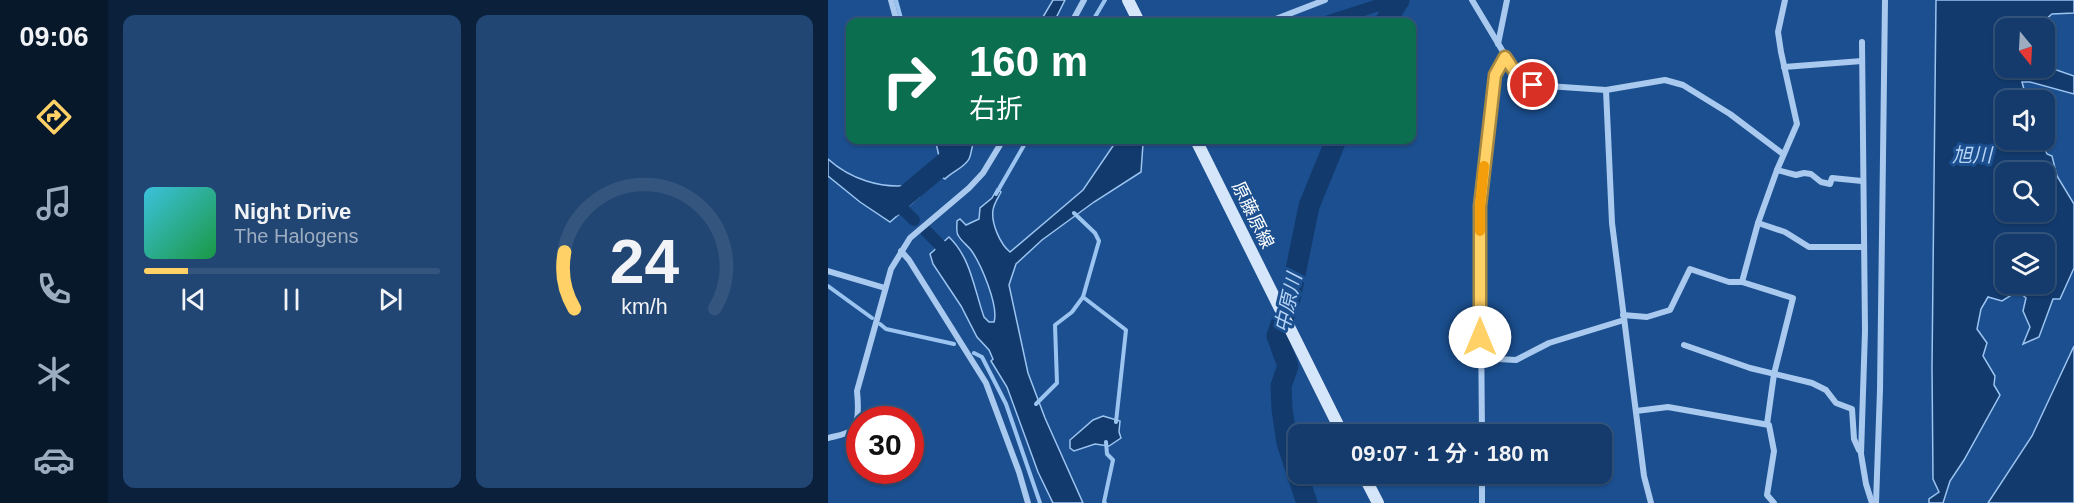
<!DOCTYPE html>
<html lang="ja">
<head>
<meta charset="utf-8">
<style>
	body { margin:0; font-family:Arial,"Noto Sans JP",sans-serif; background:#214673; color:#f1f3f6; height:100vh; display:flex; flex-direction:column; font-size:22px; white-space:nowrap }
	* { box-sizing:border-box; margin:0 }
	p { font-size:20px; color:#9dadc1 }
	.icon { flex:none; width:33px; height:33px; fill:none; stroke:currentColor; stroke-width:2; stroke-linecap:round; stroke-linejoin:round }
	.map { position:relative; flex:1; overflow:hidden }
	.drawer { display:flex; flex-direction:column; gap:15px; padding:15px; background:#0b203b; width:720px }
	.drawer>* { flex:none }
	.banner { position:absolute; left:18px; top:18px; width:570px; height:126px; border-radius:12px; box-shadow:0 2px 4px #0004,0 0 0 2px #33557e; background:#0b6e4f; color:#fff; overflow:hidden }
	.needle { width:39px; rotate:162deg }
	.buttons { position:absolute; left:1167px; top:18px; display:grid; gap:12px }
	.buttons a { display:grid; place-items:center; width:60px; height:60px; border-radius:12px; background:#143b6b; box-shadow:0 2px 4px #0004,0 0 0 2px #33557e; font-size:30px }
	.speed { position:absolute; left:18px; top:406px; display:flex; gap:12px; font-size:30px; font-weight:700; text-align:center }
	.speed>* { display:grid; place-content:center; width:78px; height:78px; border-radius:50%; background:#143b6b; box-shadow:0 2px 4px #0004,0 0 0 2px #33557e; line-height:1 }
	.speed .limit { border:9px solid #d22; background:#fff; color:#111 }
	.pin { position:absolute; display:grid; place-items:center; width:51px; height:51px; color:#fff; margin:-26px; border:3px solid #fff; border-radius:50%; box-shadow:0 2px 6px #0007 }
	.me { position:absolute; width:66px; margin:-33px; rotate:0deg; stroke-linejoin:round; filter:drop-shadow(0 0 4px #0008) }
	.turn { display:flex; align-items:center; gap:21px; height:126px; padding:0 24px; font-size:27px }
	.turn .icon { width:78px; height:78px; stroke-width:2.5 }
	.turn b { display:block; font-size:42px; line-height:51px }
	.drawer .card { flex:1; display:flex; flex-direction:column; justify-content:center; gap:9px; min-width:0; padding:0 21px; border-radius:12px; background:#214673 }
	.drawer .dial { align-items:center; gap:0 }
	.dial svg { height:156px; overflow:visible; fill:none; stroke:#33557e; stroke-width:7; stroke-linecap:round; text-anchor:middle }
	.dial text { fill:#f1f3f6; stroke:none }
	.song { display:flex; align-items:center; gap:18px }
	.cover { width:72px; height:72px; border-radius:9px; background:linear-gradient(135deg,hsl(190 70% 55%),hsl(140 70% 35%)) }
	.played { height:6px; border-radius:3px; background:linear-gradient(90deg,#ffd166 15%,#33557e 15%) }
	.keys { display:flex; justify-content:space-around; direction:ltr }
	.drawer .tiles { flex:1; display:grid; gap:15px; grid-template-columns:repeat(2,1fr) }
	.trip { position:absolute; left:460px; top:424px; width:324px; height:60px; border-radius:12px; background:#143b6b; box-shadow:0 2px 4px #0004,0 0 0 2px #33557e; font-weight:700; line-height:60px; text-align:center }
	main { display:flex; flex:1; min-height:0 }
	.menu { display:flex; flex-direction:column; width:108px; justify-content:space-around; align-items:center; background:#08182b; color:#9dadc1 }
	.menu .icon { width:42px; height:42px }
	.menu .on { color:#ffd166 }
	.menu b { font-size:27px; color:#f1f3f6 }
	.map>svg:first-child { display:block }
	.water { fill:#123a6d; stroke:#9cc4f0; stroke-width:1.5; fill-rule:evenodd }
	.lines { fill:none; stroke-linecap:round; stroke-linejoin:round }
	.stream { stroke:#9cc4f0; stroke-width:4 }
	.canal { stroke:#123a6d; stroke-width:12 }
	.river { stroke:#123a6d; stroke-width:21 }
	.street { stroke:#a9c9ee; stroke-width:6 }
	.secondary { stroke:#d6e6fa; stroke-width:12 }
	.route-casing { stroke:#a68842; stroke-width:15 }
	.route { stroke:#ffd166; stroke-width:10 }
	.slow { stroke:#f59e0b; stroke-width:10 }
	.labels { text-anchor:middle; stroke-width:6; stroke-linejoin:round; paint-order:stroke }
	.street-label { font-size:18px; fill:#fff; stroke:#1b4f8f }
	.water-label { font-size:20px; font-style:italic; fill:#b5d3f5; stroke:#1b4f8f }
</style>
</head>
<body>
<main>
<nav class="menu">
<b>09:06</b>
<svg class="icon on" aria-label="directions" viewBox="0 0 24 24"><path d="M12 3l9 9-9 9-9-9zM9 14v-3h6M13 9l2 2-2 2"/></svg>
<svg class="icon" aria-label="music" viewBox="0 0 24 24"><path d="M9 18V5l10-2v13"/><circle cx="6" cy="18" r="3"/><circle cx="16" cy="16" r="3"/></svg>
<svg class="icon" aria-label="phone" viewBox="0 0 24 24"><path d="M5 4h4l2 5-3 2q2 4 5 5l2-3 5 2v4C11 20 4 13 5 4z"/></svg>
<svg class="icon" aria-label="climate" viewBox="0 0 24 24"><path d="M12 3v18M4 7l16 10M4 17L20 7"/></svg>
<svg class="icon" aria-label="car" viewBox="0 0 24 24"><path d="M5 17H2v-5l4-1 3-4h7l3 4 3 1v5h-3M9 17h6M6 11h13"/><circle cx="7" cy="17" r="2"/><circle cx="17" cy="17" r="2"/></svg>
</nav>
<section class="drawer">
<div class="tiles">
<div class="card">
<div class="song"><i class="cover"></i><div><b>Night Drive</b><p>The Halogens</p></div></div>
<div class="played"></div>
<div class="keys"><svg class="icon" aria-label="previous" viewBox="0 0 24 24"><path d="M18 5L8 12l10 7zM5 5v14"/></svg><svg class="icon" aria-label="pause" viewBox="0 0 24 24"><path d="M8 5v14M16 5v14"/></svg><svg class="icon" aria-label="next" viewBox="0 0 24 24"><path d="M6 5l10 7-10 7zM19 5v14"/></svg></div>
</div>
<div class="card dial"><svg viewBox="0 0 100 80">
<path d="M14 69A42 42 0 1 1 86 69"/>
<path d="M14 69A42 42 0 0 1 9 40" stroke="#ffd166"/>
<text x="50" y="56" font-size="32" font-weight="700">24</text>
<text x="50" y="72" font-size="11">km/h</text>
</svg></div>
</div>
</section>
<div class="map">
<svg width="1246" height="503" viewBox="0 0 1246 503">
	<rect width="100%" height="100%" fill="#1b4f8f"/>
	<!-- water -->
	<g class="water">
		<path d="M 225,0 L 237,0 L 226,22 L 212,22 Z"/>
		<path d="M 1108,0 L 1246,0 L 1246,13 L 1224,14 L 1217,20 L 1220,32 L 1216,28 L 1206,25 L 1201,28 L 1178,28 L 1178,68 L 1217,66 L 1246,76 L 1246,94 L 1202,82 L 1194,82 L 1199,100 L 1178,100 L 1178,140 L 1213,140 L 1219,154 L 1224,156 L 1229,176 L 1246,204 L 1246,268 L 1232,299 L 1225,299 L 1211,337 L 1195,344 L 1202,327 L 1195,311 L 1198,298 L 1190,291 L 1174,301 L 1160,297 L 1153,309 L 1149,329 L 1159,343 L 1155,356 L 1167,376 L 1166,385 L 1172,395 L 1136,460 L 1122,481 L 1115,503 L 1101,503 L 1101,499 L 1111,492 L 1105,479 L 1104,367 ZM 1216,172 L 1216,212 L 1178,212 L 1178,172 ZM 1216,244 L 1216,284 L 1178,284 L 1178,244 Z"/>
		<path d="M 121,140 L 147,140 C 143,146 144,153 141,159 C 137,167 124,172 117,179 L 112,176 L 107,167 L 111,156 L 108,143 Z"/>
		<path d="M 289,140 L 317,140 L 315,144 L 313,172 L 266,202 L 214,240 L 188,264 L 181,285 L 200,373 L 217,418 L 255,503 L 225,503 L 210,472 L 179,387 L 163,361 L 165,359 L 161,350 L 149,337 L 133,306 L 105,264 L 102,254 L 121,237 C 143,258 146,289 156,317 L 161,322 L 166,322 C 171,306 153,264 143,250 C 139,245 133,241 130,235 C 128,232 129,225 129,221 L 132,219 L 138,225 L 151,219 L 152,208 L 164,198 L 169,189 L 173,192 C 170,198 166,203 165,210 C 163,223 172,244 182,252 L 255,190 Z"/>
		<path d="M 0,159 C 22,179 53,189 82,185 L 91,197 L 62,222 L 32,202 L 0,176 Z"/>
		<path d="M 1246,346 L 1246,503 L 1160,503 L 1204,436 Z"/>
		<path d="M 275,416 L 292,421 L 291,432 L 293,438 L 281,446 L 267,444 L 246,451 L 242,448 L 242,440 L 265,420 Z"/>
	</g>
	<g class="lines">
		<!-- stream -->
		<g class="stream">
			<path d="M 68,0 L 74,22"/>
			<path d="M 264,22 L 277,0"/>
			<path d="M 168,194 L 199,140"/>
			<path d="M 246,213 L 267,233 L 271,241 L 255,297 L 298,330 L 288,422"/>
			<path d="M 0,286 L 44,318"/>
			<path d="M 52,324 L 58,329 L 126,344"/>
			<path d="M 146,353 L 154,357 L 178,404 L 212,503"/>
			<path d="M 208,404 L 229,383 L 227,325 L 244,312 L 255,297"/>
			<path d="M 277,503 L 276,502 L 285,460 L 279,454 L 278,442"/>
		</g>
		<!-- canal -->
		<g class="canal">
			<path d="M 498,22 L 566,0"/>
			<path d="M 63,204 L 76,210 L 86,220"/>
			<path d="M 98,231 L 112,245 L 118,258"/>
		</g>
		<!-- river -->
		<g class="river">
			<path d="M 557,22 L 571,0"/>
			<path d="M 65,206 L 119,161 L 135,140"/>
			<path d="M 479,503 L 459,443 L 454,409 L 453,386 L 460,366 L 449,336 L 462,299 L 481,206 L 508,140"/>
		</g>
		<!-- street -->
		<g class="street">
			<path d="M 63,0 L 69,22"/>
			<path d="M 644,0 L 689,75 L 705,85 L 778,90 L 837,80 L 855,85 L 902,114 L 955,154"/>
			<path d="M 244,22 L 256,0"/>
			<path d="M 440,22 L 497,0"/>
			<path d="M 1034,42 L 1037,331 L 1033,454 L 1038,484 L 1044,503"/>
			<path d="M 670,44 L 679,0"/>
			<path d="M 956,67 L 1034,61"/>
			<path d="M 778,90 L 784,223 L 816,476 L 823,503"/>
			<path d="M 949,170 L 968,175 L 976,173 L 983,174 L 993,182 L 1002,184 L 1004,178 L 1034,181"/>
			<path d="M 930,223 L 957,232 L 981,247 L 1035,247"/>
			<path d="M 73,251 L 81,260 L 158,383 L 191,472 L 200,503"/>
			<path d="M 0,271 L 57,288"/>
			<path d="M 914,282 L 930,223 L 949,170 L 969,124 L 953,52 L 950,32 L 957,0"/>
			<path d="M 795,315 L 819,317 L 842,310 L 862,269 L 901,282 L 914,282 L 965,298 L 946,374 L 939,424"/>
			<path d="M 856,345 L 922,368 L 984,383 L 998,390 L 1008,403 L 1024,409 L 1026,439 L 1031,450"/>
			<path d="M 652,358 L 688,360 L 721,343 L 796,320"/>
			<path d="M 808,411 L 840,407 L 941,425 L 946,451 L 939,495 L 946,503"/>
			<path d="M 654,435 L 652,206 L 667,75 L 677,57"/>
			<path d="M 0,438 C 7,436 18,435 24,430 C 32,423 30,401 29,391 L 63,269 L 82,238 L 141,188 L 155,173 L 175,140"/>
			<path d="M 654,474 L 654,503"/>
			<path d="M 1048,503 L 1052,390 L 1057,0"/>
		</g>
		<!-- secondary -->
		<g class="secondary">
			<path d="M 300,0 L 311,22"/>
			<path d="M 368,140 L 515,435"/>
			<path d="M 535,474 L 550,503"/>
		</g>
	</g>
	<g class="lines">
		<!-- route casing -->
		<g class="route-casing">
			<path id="route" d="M 652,337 L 652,206 L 667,75 L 677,57 L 689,75 L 705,85"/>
		</g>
		<!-- route -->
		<use href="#route" class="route"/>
		<!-- slow -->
		<path class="slow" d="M 652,231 L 652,206 L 656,166"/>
	</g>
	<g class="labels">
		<!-- street labels -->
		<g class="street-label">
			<text transform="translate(425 215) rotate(64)" y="6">原藤原線</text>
		</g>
		<!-- water labels -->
		<g class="water-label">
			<text x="1144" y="162">旭川</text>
			<text transform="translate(460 303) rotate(-77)" y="7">中原川</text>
		</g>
	</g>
</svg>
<div class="buttons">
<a><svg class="needle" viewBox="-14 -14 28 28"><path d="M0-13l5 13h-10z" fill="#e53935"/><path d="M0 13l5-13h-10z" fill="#9dadc1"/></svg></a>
<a><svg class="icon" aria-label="sound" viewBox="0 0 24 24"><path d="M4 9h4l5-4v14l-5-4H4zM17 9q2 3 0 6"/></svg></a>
<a><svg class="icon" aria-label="search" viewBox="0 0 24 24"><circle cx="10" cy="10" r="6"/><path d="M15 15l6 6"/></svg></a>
<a><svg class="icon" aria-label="layers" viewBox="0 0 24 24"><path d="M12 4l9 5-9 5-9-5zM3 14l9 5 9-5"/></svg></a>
</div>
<div class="speed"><div class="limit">30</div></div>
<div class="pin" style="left:705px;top:85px;background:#d93025"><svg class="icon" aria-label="arrive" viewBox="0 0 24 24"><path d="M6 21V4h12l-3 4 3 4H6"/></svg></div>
<svg class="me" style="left:652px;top:337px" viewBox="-20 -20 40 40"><circle r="19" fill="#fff"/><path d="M0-13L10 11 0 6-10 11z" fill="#ffd166"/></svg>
<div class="trip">09:07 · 1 分 · 180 m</div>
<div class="banner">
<div class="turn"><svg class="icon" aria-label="right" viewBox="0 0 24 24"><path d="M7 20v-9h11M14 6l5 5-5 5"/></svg><div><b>160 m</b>右折</div></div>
</div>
</div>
</main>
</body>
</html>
